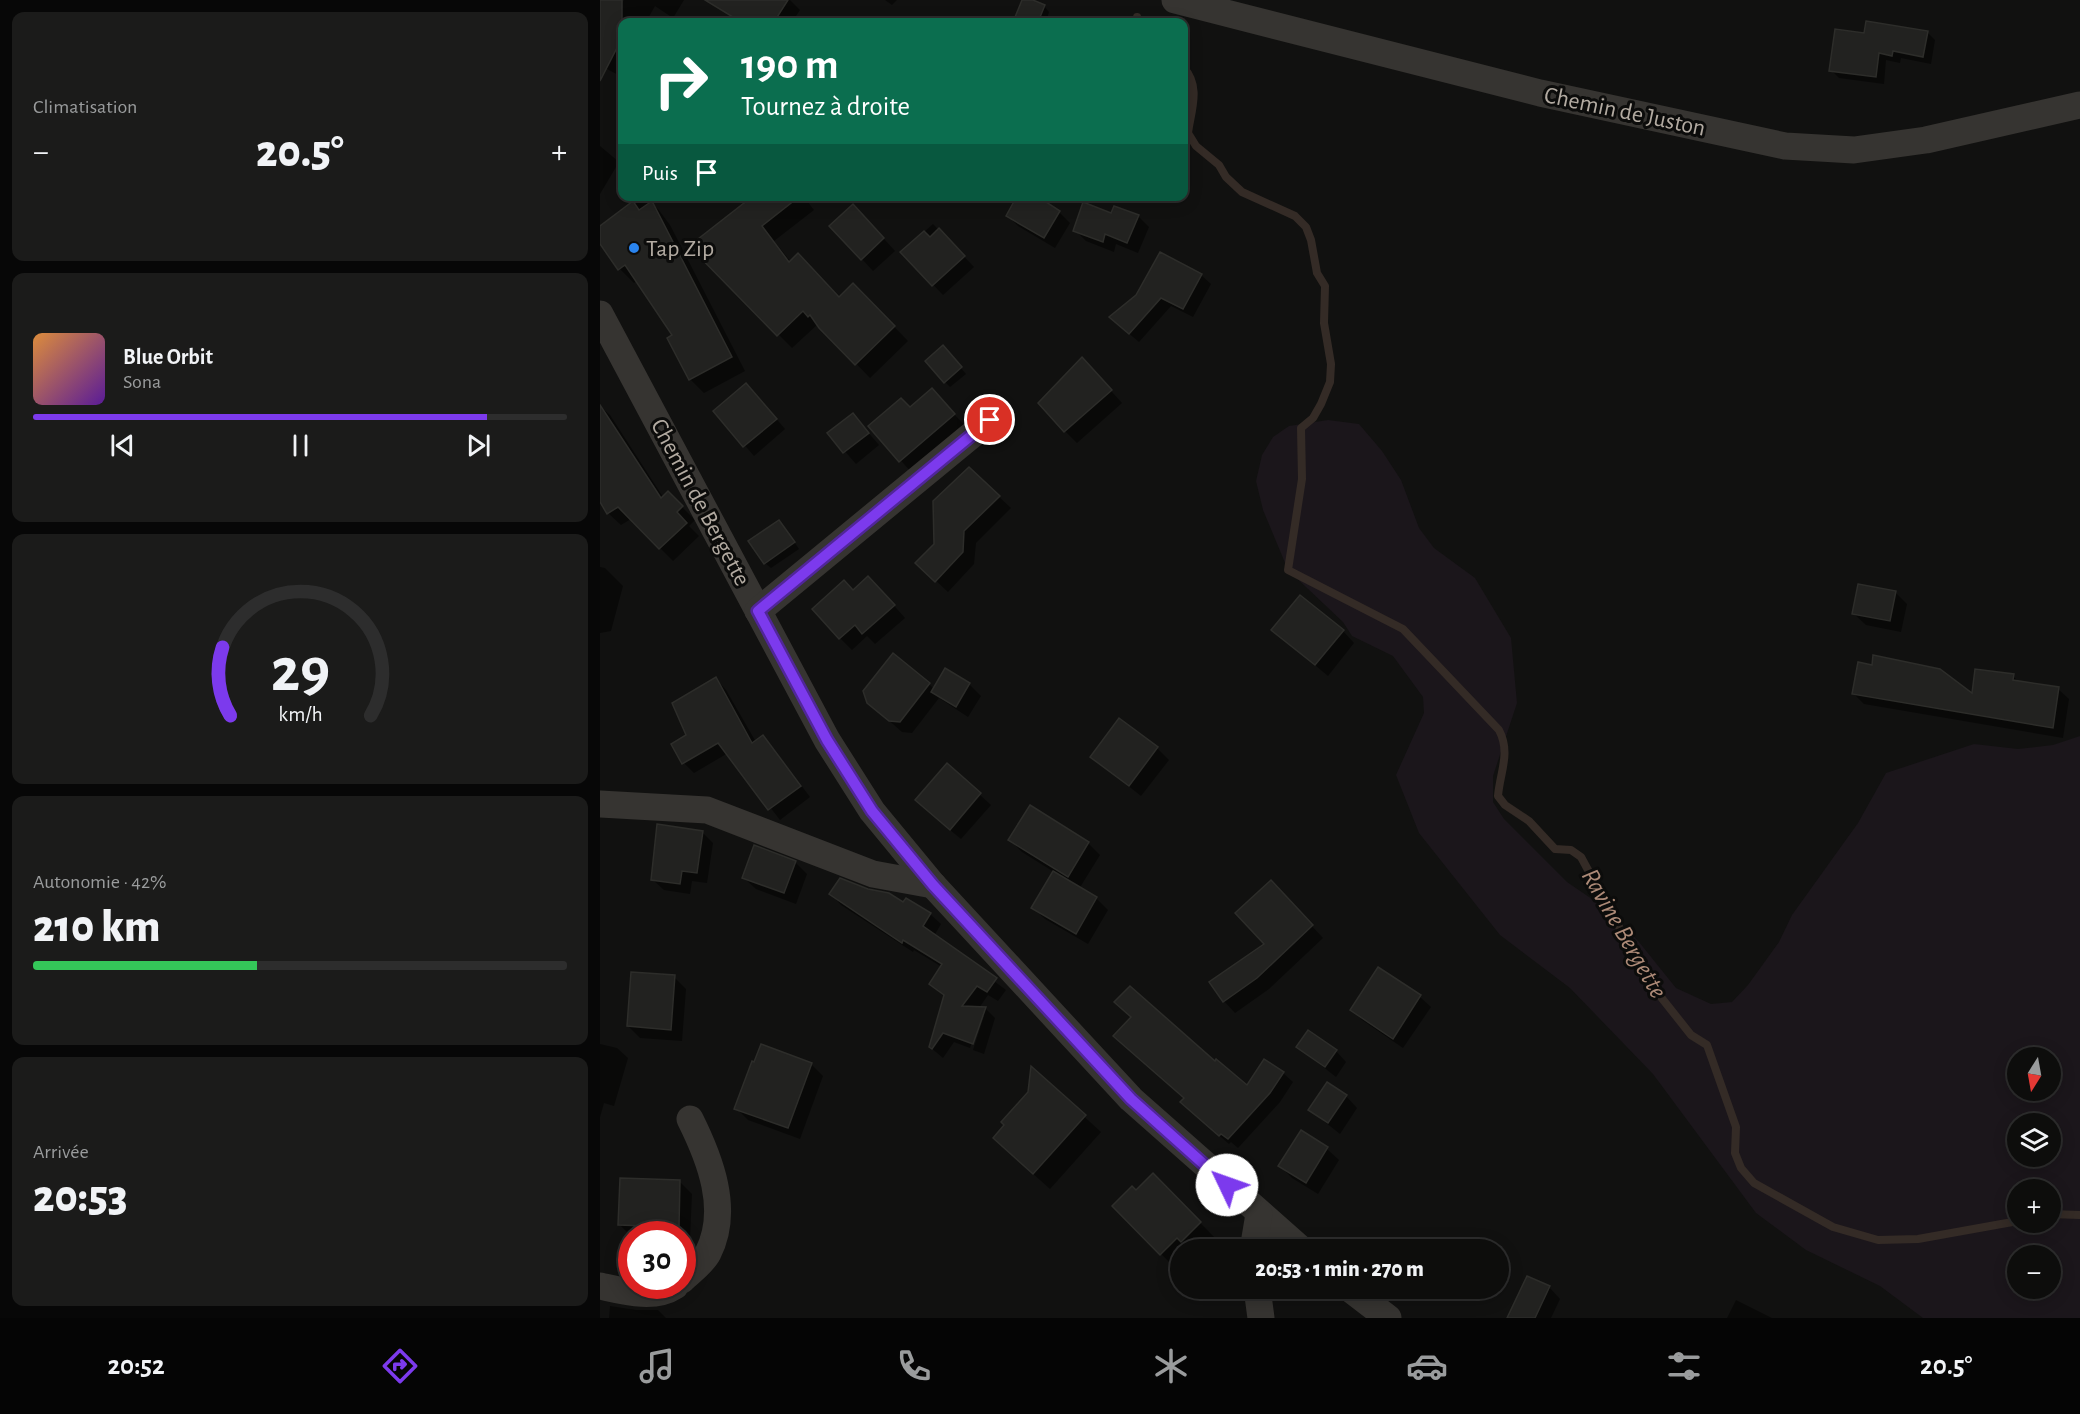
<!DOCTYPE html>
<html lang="fr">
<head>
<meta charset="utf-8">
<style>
	body { margin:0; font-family:"Alegreya Sans",sans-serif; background:#1b1b1a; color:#f1f3f6; height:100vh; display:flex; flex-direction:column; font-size:22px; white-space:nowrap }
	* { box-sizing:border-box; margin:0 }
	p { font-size:20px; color:#9a9c9d }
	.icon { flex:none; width:33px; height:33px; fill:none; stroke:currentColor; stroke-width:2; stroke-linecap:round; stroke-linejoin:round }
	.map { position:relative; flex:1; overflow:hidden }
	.sheet { display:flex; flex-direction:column; gap:12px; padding:12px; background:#070707; width:600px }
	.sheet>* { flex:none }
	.top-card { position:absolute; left:18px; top:18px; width:570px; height:183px; border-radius:12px; box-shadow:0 3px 15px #0003,0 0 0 2px #2d2d2d; background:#0b6e4f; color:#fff; overflow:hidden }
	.needle { width:39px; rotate:191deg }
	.buttons { position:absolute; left:1407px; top:1047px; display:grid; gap:12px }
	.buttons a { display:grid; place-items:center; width:54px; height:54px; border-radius:50%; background:#0d0d0c; box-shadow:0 3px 15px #0003,0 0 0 2px #2d2d2d; font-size:30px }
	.speed { position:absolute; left:18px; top:1221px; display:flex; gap:12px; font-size:30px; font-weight:700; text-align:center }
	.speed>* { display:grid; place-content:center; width:78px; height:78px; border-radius:50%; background:#0d0d0c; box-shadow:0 3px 15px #0003,0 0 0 2px #2d2d2d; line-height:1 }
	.speed .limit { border:9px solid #d22; background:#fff; color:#111 }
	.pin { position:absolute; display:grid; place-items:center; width:51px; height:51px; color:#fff; margin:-26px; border:3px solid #fff; border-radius:50%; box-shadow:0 2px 6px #0007 }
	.me { position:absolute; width:66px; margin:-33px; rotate:312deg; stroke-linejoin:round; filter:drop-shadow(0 0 4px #0008) }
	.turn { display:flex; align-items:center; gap:21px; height:126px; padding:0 24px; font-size:27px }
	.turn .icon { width:78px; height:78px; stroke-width:2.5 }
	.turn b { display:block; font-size:42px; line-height:51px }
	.then { display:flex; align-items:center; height:57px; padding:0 24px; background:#0003; gap:12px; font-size:22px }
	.big { font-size:45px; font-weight:800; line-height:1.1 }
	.sheet .widget { flex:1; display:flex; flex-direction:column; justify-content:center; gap:9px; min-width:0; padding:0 21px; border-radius:12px; background:#1b1b1a }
	.sheet .dial { align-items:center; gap:0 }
	.dial svg { height:156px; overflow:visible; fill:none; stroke:#2d2d2d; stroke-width:7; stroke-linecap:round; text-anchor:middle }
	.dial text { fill:#f1f3f6; stroke:none }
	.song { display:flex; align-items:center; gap:18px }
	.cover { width:72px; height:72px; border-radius:9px; background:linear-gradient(135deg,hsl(30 70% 55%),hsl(270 70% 35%)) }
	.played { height:6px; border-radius:3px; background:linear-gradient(90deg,#7c3aed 85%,#2d2d2d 85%) }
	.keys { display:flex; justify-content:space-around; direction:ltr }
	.heat { display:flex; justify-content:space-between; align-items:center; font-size:33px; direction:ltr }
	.charge { height:9px; border-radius:4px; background:linear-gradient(90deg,#34c759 42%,#2d2d2d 0) }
	.trip { position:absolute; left:570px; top:1239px; width:339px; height:60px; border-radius:30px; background:#0d0d0c; box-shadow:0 3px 15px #0003,0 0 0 2px #2d2d2d; font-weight:800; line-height:60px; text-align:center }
	.tab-bar { display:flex; height:96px; justify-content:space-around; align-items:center; background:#050505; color:#9a9c9d }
	.tab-bar .icon { width:42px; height:42px }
	.tab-bar .selected { color:#7c3aed }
	.tab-bar b { font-size:27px; color:#f1f3f6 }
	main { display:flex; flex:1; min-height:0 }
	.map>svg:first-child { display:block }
	.green { fill:#1b161b; fill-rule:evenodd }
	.shadow { fill:#0007 }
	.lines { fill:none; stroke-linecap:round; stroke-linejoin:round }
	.stream { stroke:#342b26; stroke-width:8 }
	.building { fill:#222220; stroke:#2d2d2a; stroke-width:1.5 }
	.street { stroke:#363431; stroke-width:27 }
	.route-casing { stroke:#51269a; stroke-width:15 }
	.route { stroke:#7c3aed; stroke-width:10 }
	.poi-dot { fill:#2a84ee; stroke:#0c0c0b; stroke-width:2 }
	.labels { text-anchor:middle; stroke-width:6; stroke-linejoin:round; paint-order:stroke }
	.street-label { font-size:24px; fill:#b2aaa1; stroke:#0c0c0b }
	.poi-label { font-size:24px; fill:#b2aaa1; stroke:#0c0c0b; text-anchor:start }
	.water-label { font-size:26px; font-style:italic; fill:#ad8a77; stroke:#0c0c0b }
</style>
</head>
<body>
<main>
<section class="sheet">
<div class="widget"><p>Climatisation</p>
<div class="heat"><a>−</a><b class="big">20.5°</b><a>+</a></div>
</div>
<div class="widget">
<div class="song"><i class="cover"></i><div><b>Blue Orbit</b><p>Sona</p></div></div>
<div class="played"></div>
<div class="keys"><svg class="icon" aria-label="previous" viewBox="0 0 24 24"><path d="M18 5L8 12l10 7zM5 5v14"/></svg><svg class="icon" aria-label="pause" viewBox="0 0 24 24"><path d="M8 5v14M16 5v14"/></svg><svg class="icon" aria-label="next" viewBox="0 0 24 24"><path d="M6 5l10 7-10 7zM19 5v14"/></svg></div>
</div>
<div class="widget dial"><svg viewBox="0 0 100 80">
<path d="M14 69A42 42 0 1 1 86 69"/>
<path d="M14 69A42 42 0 0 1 10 34" stroke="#7c3aed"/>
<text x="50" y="56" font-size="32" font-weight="700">29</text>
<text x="50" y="72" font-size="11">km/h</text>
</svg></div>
<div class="widget"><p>Autonomie · 42%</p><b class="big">210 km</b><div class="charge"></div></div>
<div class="widget"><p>Arrivée</p><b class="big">20:53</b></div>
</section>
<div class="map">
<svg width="1480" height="1318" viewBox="0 0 1480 1318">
	<rect width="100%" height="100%" fill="#111110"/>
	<!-- green -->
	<path class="green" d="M 728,420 L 759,424 L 782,451 L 801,480 L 819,528 L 834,548 L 875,578 L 911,638 L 917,703 L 893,776 L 893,802 L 904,819 L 967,882 L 1008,910 L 1039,942 L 1076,988 L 1111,1004 L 1132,1002 L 1148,985 L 1179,942 L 1192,915 L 1258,823 L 1286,773 L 1374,744 L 1418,749 L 1453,745 L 1480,736 L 1480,1318 L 1323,1318 L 1280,1286 L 1206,1250 L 1156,1213 L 1053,1074 L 970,988 L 900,935 L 819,833 L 796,775 L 824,713 L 823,697 L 793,656 L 752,636 L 743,622 L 688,570 L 663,510 L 656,481 L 662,455 L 673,437 L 689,426 ZM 1418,1058 L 1450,1058 L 1450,1090 L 1418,1090 ZM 1418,1124 L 1450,1124 L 1450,1156 L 1418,1156 ZM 1418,1190 L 1450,1190 L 1450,1222 L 1418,1222 ZM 1418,1256 L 1450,1256 L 1450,1288 L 1418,1288 Z"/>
	<!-- shadow -->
	<g class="shadow">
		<path d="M 24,0 L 84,0 L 73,18 L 55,6 L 46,22 L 22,22 L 22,67 L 18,75 L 0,65 L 0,12 L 12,19 Z"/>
		<path d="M 134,0 L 190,0 L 200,10 L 192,22 L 137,22 L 126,12 Z"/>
		<path d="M 285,0 L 297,0 L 292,5 Z"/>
		<path d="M 424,0 L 444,6 L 449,12 L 446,22 L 414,22 Z"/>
		<path d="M 263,16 L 269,22 L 257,22 Z"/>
		<path d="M 1327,32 L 1335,40 L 1331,64 L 1301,58 L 1300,63 L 1286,60 L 1284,84 L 1239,78 L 1231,70 L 1265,35 Z"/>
		<path d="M 0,146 L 19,162 L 0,194 Z"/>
		<path d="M 42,196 L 58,209 L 70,225 L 145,371 L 104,393 L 90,379 L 74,336 L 37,280 L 34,283 L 20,269 L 0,242 L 0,228 Z"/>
		<path d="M 156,196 L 203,196 L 214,210 L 174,241 L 191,262 L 240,298 L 267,299 L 308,341 L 270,378 L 218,324 L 192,348 L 91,246 Z"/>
		<path d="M 459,212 L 470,223 L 455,248 L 418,226 L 408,216 Z"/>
		<path d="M 512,215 L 538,216 L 549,227 L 538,253 L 516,244 L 514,252 L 486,241 L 475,230 Z"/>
		<path d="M 265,218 L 295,251 L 273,271 L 262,259 Z"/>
		<path d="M 333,224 L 374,267 L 343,295 L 302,252 Z"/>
		<path d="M 560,254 L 601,275 L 611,284 L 593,317 L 571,306 L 539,342 L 520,326 Z"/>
		<path d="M 348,353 L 366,374 L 350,387 L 345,382 Z"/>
		<path d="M 482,359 L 522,403 L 477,443 L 465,431 L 470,374 L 468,371 Z"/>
		<path d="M 332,390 L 366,427 L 312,473 L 270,426 L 311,409 Z"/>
		<path d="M 156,395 L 185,429 L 154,456 L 115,411 Z"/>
		<path d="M 0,406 L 10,415 L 63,497 L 68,493 L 95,520 L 89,526 L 99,536 L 73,561 L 31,519 L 21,525 L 8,513 L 0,499 Z"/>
		<path d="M 253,415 L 279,445 L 256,464 L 229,433 Z"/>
		<path d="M 369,469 L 411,508 L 376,543 L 374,564 L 348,592 L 317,563 L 335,545 Z"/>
		<path d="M 184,527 L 199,549 L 171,568 L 165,563 Z"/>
		<path d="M 0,567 L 5,568 L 23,586 L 11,631 L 0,633 Z"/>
		<path d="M 280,590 L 305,618 L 275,644 L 267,636 L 252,650 L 240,638 L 253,591 Z"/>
		<path d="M 1295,592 L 1307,604 L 1301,632 L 1266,625 L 1254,614 Z"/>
		<path d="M 673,630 L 743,631 L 754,643 L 728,676 Z"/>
		<path d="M 346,670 L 369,684 L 381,696 L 368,717 L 339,698 L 312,733 L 302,732 L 268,702 L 329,684 L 334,689 Z"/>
		<path d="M 1413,676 L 1420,683 L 1458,689 L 1469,699 L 1463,738 L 1264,704 L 1253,693 L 1373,696 Z"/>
		<path d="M 116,679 L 126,690 L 156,742 L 162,737 L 173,748 L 210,797 L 180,820 L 128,753 L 94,773 L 84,763 L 88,735 Z"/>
		<path d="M 557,748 L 569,760 L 541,796 L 492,757 Z"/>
		<path d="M 347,765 L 391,805 L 361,839 L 327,811 Z"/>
		<path d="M 431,807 L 488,843 L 500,855 L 479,889 L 496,898 L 508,910 L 488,944 L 445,919 L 433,908 L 454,872 L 422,852 L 410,840 Z"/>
		<path d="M 102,832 L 113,843 L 107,883 L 92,881 L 90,894 L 64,890 L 53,880 Z"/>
		<path d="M 195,862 L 207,874 L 196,904 L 156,889 L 144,878 Z"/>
		<path d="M 231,894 L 304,904 L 330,914 L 341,924 L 334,936 L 406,990 L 398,1001 L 388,995 L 379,1008 L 385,1008 L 395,1018 L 384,1054 L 373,1050 L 384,1016 L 381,1016 L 370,1048 L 354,1042 L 343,1058 L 330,1047 L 345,997 L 331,983 L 342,967 L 314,950 L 313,952 L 241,905 Z"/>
		<path d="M 682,894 L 723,938 L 669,989 L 635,1013 L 624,1001 L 666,944 Z"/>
		<path d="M 779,969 L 820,997 L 831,1007 L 803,1048 L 762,1020 L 752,1010 Z"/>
		<path d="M 74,977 L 86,989 L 82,1041 L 40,1038 L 28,1026 Z"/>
		<path d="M 0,1044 L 17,1048 L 28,1058 L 14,1106 L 4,1103 L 0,1117 Z"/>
		<path d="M 698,1047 L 736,1051 L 746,1062 L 736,1077 Z"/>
		<path d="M 211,1064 L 223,1076 L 200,1139 L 148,1120 L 136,1108 Z"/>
		<path d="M 432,1069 L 501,1132 L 450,1189 L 410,1153 L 429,1093 Z"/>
		<path d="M 683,1073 L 693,1082 L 680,1102 L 638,1148 L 631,1142 L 629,1144 L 591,1111 Z"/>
		<path d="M 746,1096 L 757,1108 L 740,1134 L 710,1110 Z"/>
		<path d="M 701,1132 L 727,1149 L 739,1160 L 718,1194 L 692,1178 L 680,1166 Z"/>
		<path d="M 553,1175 L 617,1240 L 608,1250 L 580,1250 L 578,1271 L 514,1206 L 536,1192 Z"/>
		<path d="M 80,1182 L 92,1194 L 90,1238 L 82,1238 L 82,1234 L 31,1236 L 19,1224 Z"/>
		<path d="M 949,1287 L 960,1299 L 951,1318 L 909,1318 Z"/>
		<path d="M 1136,1300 L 1172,1318 L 1127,1318 Z"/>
		<path d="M 10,1306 L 36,1310 L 58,1310 L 66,1318 L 9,1318 Z"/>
	</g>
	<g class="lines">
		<!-- stream -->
		<g class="stream">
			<path d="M 536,22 L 537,17"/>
			<path d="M 584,68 C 601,87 591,110 588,133 L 596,146 L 619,165 L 626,177 L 642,192 L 695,216 L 706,227 L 711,240 L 717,273 L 725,286 L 724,323 L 731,364 L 730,382 L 721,404 L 713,418 L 701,428 L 702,479 L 688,570 L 803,629 L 899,730 C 911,753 900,772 898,796 L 905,805 L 929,821 L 955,849 L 971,850 L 981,857 L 1049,982 L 1091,1035 L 1107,1045 L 1136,1127 L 1135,1153 L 1141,1168 L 1154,1183 L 1233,1227 L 1278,1240 L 1318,1239 L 1418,1221"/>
			<path d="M 1450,1214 L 1480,1215"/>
		</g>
	</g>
	<!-- building -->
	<g class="building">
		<path d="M 0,0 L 22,0 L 22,38 L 0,81 Z"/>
		<path d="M 105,0 L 188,0 L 174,22 L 141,22 Z"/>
		<path d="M 422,0 L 433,0 L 445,5 L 438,22 L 413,22 Z"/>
		<path d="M 1266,21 L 1328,31 L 1323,57 L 1293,51 L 1292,56 L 1279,53 L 1276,77 L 1229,71 L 1235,29 L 1264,33 Z"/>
		<path d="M 153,196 L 200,196 L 162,226 L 189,262 L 198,253 L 239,297 L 253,283 L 295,326 L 255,365 L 219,328 L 210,315 L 208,317 L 203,311 L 177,336 L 89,246 Z"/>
		<path d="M 417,196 L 437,196 L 460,211 L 444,238 L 406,216 Z"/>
		<path d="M 33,201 L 39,210 L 52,201 L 132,357 L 89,380 L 67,338 L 72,335 L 25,265 L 18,270 L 0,244 L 0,226 Z"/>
		<path d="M 483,202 L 511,213 L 514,206 L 539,215 L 527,243 L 505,234 L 503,242 L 473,231 Z"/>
		<path d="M 253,204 L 284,238 L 261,260 L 229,226 Z"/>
		<path d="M 339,228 L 365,256 L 332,286 L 300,252 L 324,231 L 330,237 Z"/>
		<path d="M 560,252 L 602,274 L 583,309 L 561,298 L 529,334 L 509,317 L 536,295 Z"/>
		<path d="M 343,345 L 362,367 L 344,383 L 325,361 Z"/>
		<path d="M 482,357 L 512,390 L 464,432 L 438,403 Z"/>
		<path d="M 146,383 L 177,419 L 143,447 L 113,411 Z"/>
		<path d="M 332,388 L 355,414 L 299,462 L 268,426 L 301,398 L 310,407 Z"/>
		<path d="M 0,405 L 61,498 L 68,491 L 83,506 L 77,512 L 87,523 L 59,549 L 18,507 L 7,514 L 0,502 Z"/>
		<path d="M 253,413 L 269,433 L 243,453 L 227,433 Z"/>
		<path d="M 369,467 L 400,496 L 364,531 L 363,552 L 335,582 L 315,563 L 334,544 L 333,501 Z"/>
		<path d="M 179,520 L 195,542 L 164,564 L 148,541 Z"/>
		<path d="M 268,576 L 295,605 L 262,634 L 255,625 L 239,639 L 212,609 L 244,580 L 253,590 Z"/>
		<path d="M 1258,584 L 1296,591 L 1290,621 L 1252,614 Z"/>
		<path d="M 700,595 L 744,630 L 715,665 L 671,630 Z"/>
		<path d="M 293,653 L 330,683 L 300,722 L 289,721 L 267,703 L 263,691 Z"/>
		<path d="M 1273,655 L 1340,669 L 1372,693 L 1375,669 L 1414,674 L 1413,680 L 1459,687 L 1453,728 L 1252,694 L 1258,662 L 1272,665 Z"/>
		<path d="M 345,668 L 370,683 L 356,707 L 331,692 Z"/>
		<path d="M 116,677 L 152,743 L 163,735 L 201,786 L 168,810 L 118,743 L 82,764 L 71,744 L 86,735 L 72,703 Z"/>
		<path d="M 519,718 L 558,747 L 529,786 L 490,757 Z"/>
		<path d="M 347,763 L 381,793 L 350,830 L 315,800 Z"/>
		<path d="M 430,805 L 489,842 L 468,877 L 408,840 Z"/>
		<path d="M 57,824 L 103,831 L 97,873 L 82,871 L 80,884 L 51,880 Z"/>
		<path d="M 154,845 L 196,861 L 184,893 L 142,878 Z"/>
		<path d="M 453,871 L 497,897 L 476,934 L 431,908 Z"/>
		<path d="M 240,878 L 268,889 L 289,893 L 303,902 L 306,898 L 331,913 L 323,926 L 397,978 L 387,992 L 377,986 L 362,1006 L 386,1007 L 373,1044 L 343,1033 L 332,1049 L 329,1047 L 344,995 L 329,984 L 342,964 L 303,940 L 302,943 L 229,894 Z"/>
		<path d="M 671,880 L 713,925 L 657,978 L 623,1002 L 609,982 L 664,944 L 635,913 Z"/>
		<path d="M 778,967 L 821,995 L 793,1039 L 750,1010 Z"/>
		<path d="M 31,972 L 75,975 L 71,1030 L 27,1026 Z"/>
		<path d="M 530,986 L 615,1061 L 616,1059 L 647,1085 L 664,1059 L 684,1072 L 670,1093 L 628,1139 L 621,1134 L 619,1136 L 580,1102 L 584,1098 L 513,1036 L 531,1017 L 514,1002 Z"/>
		<path d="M 708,1030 L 737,1050 L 725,1067 L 696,1047 Z"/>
		<path d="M 161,1044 L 212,1063 L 188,1128 L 134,1109 L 152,1061 L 154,1062 Z"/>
		<path d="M 431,1066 L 486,1115 L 433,1174 L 393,1138 L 404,1125 L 401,1122 L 428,1092 Z"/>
		<path d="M 727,1082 L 747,1095 L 728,1123 L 708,1110 Z"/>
		<path d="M 701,1130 L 728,1147 L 706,1183 L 678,1166 Z"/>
		<path d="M 553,1173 L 601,1222 L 581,1242 L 577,1238 L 560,1255 L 512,1206 L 532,1186 L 536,1190 Z"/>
		<path d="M 20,1178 L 80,1180 L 79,1227 L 18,1225 Z"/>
		<path d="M 927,1276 L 950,1286 L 935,1318 L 907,1318 Z"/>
	</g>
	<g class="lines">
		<!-- street -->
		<g class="street">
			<path d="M 575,0 L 940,93 L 1185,146 L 1254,150 L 1326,140 L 1480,105"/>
			<path d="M 0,314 L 227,740 L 272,811 L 333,885 L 531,1099 L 702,1250"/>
			<path d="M 158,611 L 390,420"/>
			<path d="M 0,804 L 107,810 L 273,874 L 333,885"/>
			<path d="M 653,1250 L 659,1214"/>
			<path d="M 82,1280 C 90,1272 103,1263 108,1253 C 130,1210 110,1159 90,1119"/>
			<path d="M 0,1286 C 23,1291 54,1300 75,1286"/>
			<path d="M 657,1288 L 661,1318"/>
			<path d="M 749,1288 L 788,1318"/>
		</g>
	</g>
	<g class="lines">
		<!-- route casing -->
		<g class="route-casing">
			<path id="route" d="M 390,420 L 158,611 L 227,740 L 272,811 L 333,885 L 531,1099 L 627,1185"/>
		</g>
		<!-- route -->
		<use href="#route" class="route"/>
	</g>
	<!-- markers -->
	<circle class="poi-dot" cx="34" cy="248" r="6"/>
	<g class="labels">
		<!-- street labels -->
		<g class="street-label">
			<text transform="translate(1025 111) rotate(12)" y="8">Chemin de Juston</text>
			<text transform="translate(101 502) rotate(62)" y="8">Chemin de Bergette</text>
		</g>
		<!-- poi labels -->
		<g class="poi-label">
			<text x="46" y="256">Tap Zip</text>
		</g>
		<!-- water labels -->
		<g class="water-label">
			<text transform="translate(1025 933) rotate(60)" y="9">Ravine Bergette</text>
		</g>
	</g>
</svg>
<div class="buttons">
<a><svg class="needle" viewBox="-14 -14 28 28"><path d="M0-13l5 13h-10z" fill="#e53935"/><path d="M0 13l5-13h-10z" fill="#9a9c9d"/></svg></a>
<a><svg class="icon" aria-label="layers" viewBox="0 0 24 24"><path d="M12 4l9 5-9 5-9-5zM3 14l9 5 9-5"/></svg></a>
<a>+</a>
<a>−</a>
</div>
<div class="speed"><div class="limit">30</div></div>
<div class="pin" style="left:390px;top:420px;background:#d93025"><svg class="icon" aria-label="arrive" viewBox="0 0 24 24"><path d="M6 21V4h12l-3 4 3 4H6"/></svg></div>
<svg class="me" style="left:627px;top:1185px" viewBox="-20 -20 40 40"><circle r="19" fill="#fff"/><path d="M0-13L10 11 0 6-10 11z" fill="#7c3aed"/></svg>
<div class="trip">20:53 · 1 min · 270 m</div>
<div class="top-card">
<div class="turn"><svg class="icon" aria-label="right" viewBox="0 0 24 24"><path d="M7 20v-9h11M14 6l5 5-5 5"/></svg><div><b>190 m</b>Tournez à droite</div></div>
<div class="then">Puis<svg class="icon" aria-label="arrive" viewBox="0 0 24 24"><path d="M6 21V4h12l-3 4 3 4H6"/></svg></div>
</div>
</div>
</main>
<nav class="tab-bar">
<b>20:52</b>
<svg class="icon selected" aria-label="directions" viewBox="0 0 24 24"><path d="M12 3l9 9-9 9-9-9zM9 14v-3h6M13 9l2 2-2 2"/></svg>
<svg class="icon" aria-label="music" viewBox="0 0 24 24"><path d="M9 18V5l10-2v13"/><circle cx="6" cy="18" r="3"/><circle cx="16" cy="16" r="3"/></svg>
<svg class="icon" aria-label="phone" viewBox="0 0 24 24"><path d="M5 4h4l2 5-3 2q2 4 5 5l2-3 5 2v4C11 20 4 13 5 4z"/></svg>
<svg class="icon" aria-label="climate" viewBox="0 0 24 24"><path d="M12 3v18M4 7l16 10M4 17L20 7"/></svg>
<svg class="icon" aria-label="car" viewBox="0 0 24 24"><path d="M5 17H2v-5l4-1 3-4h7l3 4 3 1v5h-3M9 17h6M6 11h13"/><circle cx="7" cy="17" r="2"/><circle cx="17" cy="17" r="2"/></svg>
<svg class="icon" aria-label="filters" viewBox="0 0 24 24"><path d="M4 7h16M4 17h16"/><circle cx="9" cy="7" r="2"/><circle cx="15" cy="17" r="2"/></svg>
<b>20.5°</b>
</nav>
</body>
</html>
